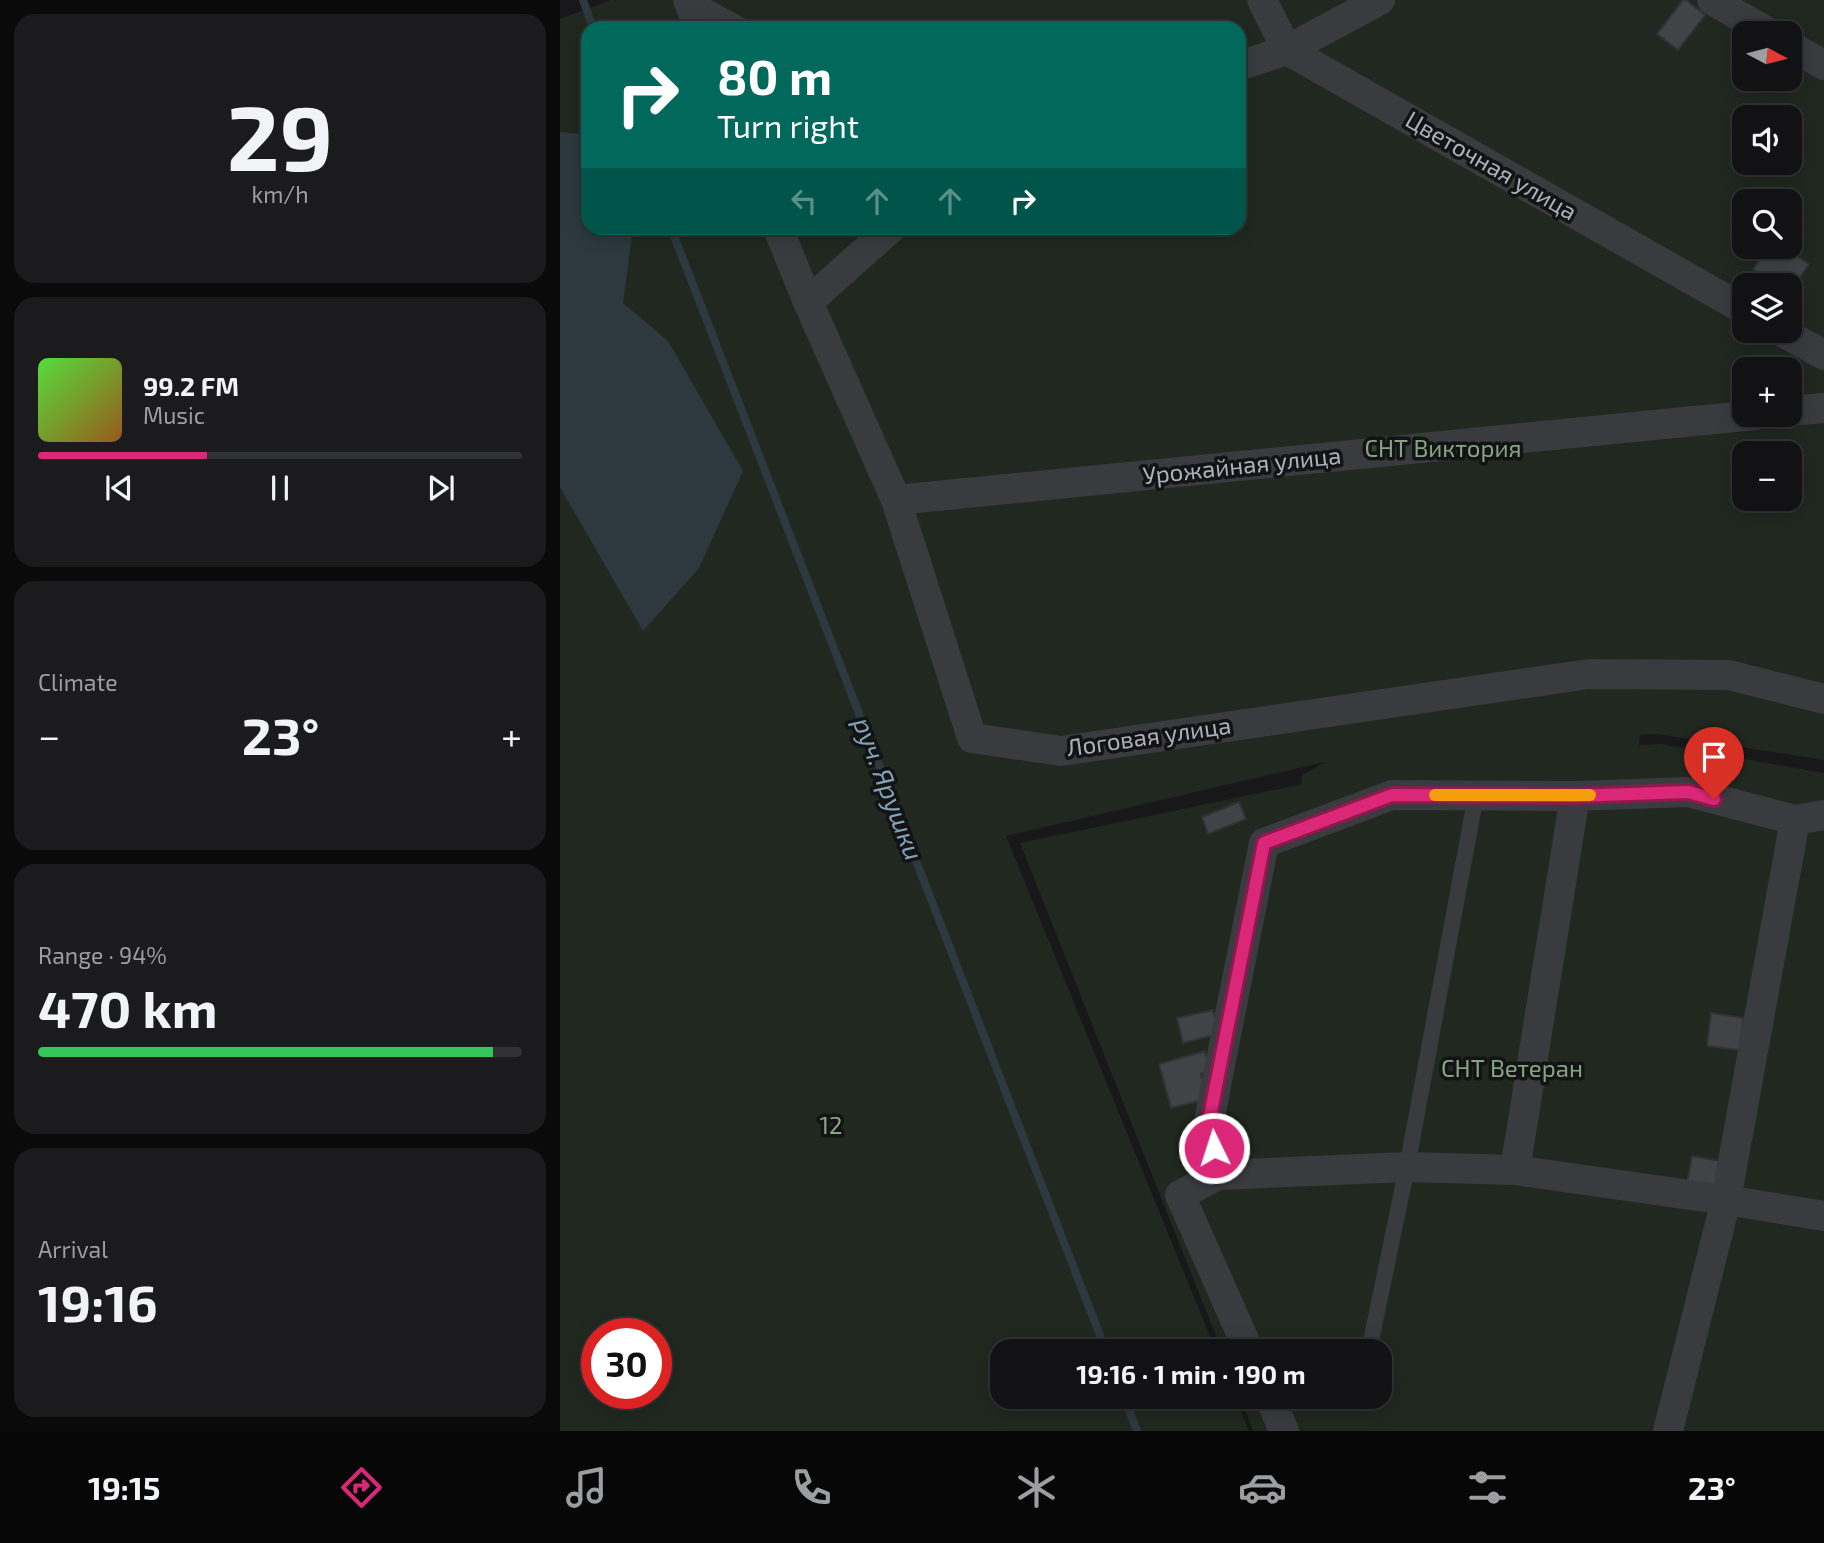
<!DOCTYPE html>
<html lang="en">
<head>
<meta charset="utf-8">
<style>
	body { margin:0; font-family:"Exo 2",sans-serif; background:#1b1b1d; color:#f1f3f6; height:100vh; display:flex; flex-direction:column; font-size:26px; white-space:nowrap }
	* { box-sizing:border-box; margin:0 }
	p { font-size:23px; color:#9c9ea0 }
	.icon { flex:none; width:38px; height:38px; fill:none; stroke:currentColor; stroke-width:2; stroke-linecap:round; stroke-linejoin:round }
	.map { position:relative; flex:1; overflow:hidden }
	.side { display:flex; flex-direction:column; gap:14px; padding:14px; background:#0a0a0b; width:560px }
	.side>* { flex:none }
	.hud { position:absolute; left:21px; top:21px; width:665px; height:214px; border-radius:21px; box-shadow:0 4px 18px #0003,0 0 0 2px #313234; background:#00695c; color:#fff; overflow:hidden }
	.needle { width:46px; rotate:97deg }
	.controls { position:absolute; left:1172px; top:21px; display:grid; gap:14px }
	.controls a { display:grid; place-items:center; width:70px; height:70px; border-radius:14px; background:#121214; box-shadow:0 4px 18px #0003,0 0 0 2px #313234; font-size:35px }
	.speed { position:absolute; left:21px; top:1318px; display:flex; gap:14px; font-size:35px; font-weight:700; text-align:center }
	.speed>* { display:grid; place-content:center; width:91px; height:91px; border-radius:50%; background:#121214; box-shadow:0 4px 18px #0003,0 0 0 2px #313234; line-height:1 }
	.speed .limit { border:10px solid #d22; background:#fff; color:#111 }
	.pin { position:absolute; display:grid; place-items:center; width:60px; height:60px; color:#fff; margin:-72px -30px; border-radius:50% 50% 50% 0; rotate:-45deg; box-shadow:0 0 7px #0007 }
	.pin .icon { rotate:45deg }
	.me { position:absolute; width:77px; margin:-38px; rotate:356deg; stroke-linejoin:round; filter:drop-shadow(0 0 5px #0008) }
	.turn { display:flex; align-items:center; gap:24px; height:147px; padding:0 21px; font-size:32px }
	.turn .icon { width:91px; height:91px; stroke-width:2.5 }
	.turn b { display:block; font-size:49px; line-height:60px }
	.lanes { display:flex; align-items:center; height:66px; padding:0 21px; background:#0003; justify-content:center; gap:35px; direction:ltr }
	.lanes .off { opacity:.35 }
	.big { font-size:52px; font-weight:700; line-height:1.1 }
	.side .widget { flex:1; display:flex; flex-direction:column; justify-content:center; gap:10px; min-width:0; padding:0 24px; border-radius:21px; background:#1b1b1d }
	.side .dial { align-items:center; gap:0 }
	.dial b { font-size:91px; line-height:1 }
	.song { display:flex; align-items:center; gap:21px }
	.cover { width:84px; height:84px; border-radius:10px; background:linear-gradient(135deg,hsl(110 70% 55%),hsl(30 70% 35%)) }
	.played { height:7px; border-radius:4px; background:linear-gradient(90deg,#db2777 35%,#313234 35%) }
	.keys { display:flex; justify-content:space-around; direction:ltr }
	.heat { display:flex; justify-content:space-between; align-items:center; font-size:38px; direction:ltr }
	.charge { height:10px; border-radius:5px; background:linear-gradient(90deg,#34c759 94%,#313234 0) }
	.trip { position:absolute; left:430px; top:1339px; width:402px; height:70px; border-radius:21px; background:#121214; box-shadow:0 4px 18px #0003,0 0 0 2px #313234; font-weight:700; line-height:70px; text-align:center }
	.tab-bar { display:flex; height:112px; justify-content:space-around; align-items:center; background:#070708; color:#9c9ea0 }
	.tab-bar .icon { width:49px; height:49px }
	.tab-bar .on { color:#db2777 }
	.tab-bar b { font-size:32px; color:#f1f3f6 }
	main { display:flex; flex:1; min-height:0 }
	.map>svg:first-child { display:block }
	.green { fill:#202820; fill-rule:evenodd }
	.water { fill:#2d393f }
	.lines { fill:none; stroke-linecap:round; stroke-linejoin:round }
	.stream { stroke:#2d393f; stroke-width:8 }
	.building { fill:#424347; stroke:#323236; stroke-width:2 }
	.lane { stroke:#393b3f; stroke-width:16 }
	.street { stroke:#393b3f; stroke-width:30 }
	.route-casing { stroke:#8e194d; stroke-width:18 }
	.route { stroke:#db2777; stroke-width:12 }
	.slow { stroke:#f59e0b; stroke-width:12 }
	.labels { text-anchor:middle; stroke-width:7; stroke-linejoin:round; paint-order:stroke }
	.street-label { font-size:24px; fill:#aab1ba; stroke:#131315 }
	.park-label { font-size:24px; fill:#83a681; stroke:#131315 }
	.water-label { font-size:26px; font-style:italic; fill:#80a3b6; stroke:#131315 }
</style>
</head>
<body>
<main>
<section class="side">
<div class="widget dial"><b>29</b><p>km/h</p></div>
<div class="widget">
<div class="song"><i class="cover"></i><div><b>99.2 FM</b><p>Music</p></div></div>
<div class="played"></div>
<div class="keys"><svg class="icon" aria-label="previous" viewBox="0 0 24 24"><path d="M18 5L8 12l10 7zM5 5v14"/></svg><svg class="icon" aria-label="pause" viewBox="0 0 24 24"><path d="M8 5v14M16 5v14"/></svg><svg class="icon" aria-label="next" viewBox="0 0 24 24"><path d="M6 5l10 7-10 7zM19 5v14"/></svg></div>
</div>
<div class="widget"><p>Climate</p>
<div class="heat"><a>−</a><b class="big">23°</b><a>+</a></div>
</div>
<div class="widget"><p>Range · 94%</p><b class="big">470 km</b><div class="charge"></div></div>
<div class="widget"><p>Arrival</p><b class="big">19:16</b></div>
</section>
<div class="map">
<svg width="1264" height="1431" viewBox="0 0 1264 1431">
	<rect width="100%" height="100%" fill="#18181a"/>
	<!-- green -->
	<path class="green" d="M 51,0 L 1264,0 L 1264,760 L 1097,734 L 1080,735 L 1079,745 L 1100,744 L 1264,773 L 1264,1431 L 693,1431 L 680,1397 L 821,1396 L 821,1351 L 662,1351 L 460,843 L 742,784 L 741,776 L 765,762 L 446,836 L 656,1351 L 443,1351 L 443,1396 L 675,1397 L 689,1431 L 0,1431 L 0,19 ZM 28,28 L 679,28 L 679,228 L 28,228 ZM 1185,33 L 1230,33 L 1230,79 L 1185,79 ZM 1185,117 L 1230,117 L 1230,163 L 1185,163 ZM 1185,201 L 1230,201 L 1230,247 L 1185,247 ZM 1185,285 L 1230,285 L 1230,331 L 1185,331 ZM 1185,369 L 1230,369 L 1230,415 L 1185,415 ZM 1185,453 L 1230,453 L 1230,499 L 1185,499 ZM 37,1334 L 96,1334 L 96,1393 L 37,1393 Z"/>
	<!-- water -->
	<path class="water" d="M 0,132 L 28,135 L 28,228 L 73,228 L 63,303 L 108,341 L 183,471 L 139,568 L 83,631 L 0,487 Z"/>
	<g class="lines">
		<!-- stream -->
		<g class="stream">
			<path d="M 23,0 L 33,28"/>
			<path d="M 111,228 L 546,1351"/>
			<path d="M 564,1396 L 577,1431"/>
		</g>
	</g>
	<!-- building -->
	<g class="building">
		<path d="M 1123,0 L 1126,0 L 1145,15 L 1118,50 L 1097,34 Z"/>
		<path d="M 1223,247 L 1249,264 L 1230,292 L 1230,285 L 1196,285 L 1203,276 L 1193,269 L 1206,250 L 1216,257 Z"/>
		<path d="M 679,802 L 686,819 L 648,834 L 642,817 Z"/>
		<path d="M 653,1010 L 659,1034 L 623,1043 L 617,1018 Z"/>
		<path d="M 1151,1013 L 1184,1018 L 1179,1050 L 1147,1046 Z"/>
		<path d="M 645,1051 L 650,1071 L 641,1074 L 647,1099 L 611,1108 L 599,1064 Z"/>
		<path d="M 1132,1156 L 1161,1161 L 1156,1193 L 1126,1188 Z"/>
	</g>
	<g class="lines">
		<!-- lane -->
		<g class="lane">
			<path d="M 134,0 L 186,28"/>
			<path d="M 809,1351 L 847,1167 L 916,795"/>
		</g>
		<!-- street -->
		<g class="street">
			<path d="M 128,0 L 139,28"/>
			<path d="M 702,0 L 727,50 L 1185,310"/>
			<path d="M 1152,0 L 1209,33"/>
			<path d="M 1230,46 L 1264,65"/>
			<path d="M 679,66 L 727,50 L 820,0"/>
			<path d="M 218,228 L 248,302 L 336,500 L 412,738 L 501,751 L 1029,674 L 1169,675 L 1264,699"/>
			<path d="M 248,302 L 331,228"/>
			<path d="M 1221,331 L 1264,355"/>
			<path d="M 1230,411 L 1264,408"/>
			<path d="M 336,500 L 1195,415"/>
			<path d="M 1235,820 L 1264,815"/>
			<path d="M 955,1170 L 1015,796"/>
			<path d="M 658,1175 L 649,1121 L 704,843 L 832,795 L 1015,796 L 1128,792 L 1235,820 L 1166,1200 L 1108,1431"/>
			<path d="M 689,1351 L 620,1195 L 658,1175 L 847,1167 L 955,1170 L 1166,1200 L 1264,1216"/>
			<path d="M 709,1396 L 724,1431"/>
		</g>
	</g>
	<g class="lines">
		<!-- route casing -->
		<g class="route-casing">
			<path id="route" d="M 654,1148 L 649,1121 L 704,843 L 832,795 L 1014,796 L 1128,792 L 1154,799"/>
		</g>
		<!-- route -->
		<use href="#route" class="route"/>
		<!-- slow -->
		<path class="slow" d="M 875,795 L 1030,795"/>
	</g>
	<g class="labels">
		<!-- street labels -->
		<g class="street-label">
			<text transform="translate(931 166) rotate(30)" y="8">Цветочная улица</text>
			<text transform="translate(682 466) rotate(-6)" y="8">Урожайная улица</text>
			<text transform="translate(589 737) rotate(-8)" y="8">Логовая улица</text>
		</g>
		<!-- park labels -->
		<g class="park-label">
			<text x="883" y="457">СНТ Виктория</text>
			<text x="952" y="1077">СНТ Ветеран</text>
			<text x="271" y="1134">12</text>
		</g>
		<!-- water labels -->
		<g class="water-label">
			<text transform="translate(328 789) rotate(69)" y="9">руч. Ярушки</text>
		</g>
	</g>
</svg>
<div class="controls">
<a><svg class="needle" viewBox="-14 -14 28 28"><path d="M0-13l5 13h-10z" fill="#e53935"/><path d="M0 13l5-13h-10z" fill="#9c9ea0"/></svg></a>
<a><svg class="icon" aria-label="sound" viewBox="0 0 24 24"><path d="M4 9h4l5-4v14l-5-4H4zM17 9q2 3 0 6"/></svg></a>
<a><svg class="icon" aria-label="search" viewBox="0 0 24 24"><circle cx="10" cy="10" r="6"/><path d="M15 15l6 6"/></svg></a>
<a><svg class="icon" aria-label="layers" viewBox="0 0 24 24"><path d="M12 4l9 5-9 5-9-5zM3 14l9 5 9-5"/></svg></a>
<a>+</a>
<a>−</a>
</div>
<div class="speed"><div class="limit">30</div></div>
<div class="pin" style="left:1154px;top:799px;background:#d93025"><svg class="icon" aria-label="arrive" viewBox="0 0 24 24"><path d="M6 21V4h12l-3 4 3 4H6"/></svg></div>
<svg class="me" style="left:654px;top:1148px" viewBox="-20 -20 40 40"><circle r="17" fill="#db2777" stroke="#fff" stroke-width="3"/><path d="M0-11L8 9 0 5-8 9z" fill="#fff"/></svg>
<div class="trip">19:16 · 1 min · 190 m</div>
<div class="hud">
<div class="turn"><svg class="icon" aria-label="right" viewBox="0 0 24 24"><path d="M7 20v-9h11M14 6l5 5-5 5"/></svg><div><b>80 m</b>Turn right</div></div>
<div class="lanes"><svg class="icon off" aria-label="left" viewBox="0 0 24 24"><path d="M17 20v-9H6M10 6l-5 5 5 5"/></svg><svg class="icon off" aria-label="ahead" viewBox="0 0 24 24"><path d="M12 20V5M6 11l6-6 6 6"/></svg><svg class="icon off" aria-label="ahead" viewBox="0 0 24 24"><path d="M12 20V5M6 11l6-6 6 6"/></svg><svg class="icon" aria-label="right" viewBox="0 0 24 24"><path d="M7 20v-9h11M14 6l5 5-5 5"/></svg></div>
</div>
</div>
</main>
<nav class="tab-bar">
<b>19:15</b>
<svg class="icon on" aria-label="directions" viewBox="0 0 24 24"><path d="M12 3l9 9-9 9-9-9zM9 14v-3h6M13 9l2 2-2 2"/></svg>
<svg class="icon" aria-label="music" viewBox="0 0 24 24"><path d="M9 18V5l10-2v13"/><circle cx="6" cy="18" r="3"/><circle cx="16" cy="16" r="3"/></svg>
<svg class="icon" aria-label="phone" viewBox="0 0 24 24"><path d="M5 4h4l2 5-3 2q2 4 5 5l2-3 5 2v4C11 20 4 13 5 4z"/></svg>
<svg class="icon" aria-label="climate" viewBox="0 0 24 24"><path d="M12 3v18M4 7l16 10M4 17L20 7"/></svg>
<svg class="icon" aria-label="car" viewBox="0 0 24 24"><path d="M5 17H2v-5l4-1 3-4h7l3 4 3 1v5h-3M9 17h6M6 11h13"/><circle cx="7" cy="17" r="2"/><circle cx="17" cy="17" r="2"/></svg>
<svg class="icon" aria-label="filters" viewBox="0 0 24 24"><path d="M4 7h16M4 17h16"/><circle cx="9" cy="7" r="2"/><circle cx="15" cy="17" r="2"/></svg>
<b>23°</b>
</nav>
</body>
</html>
